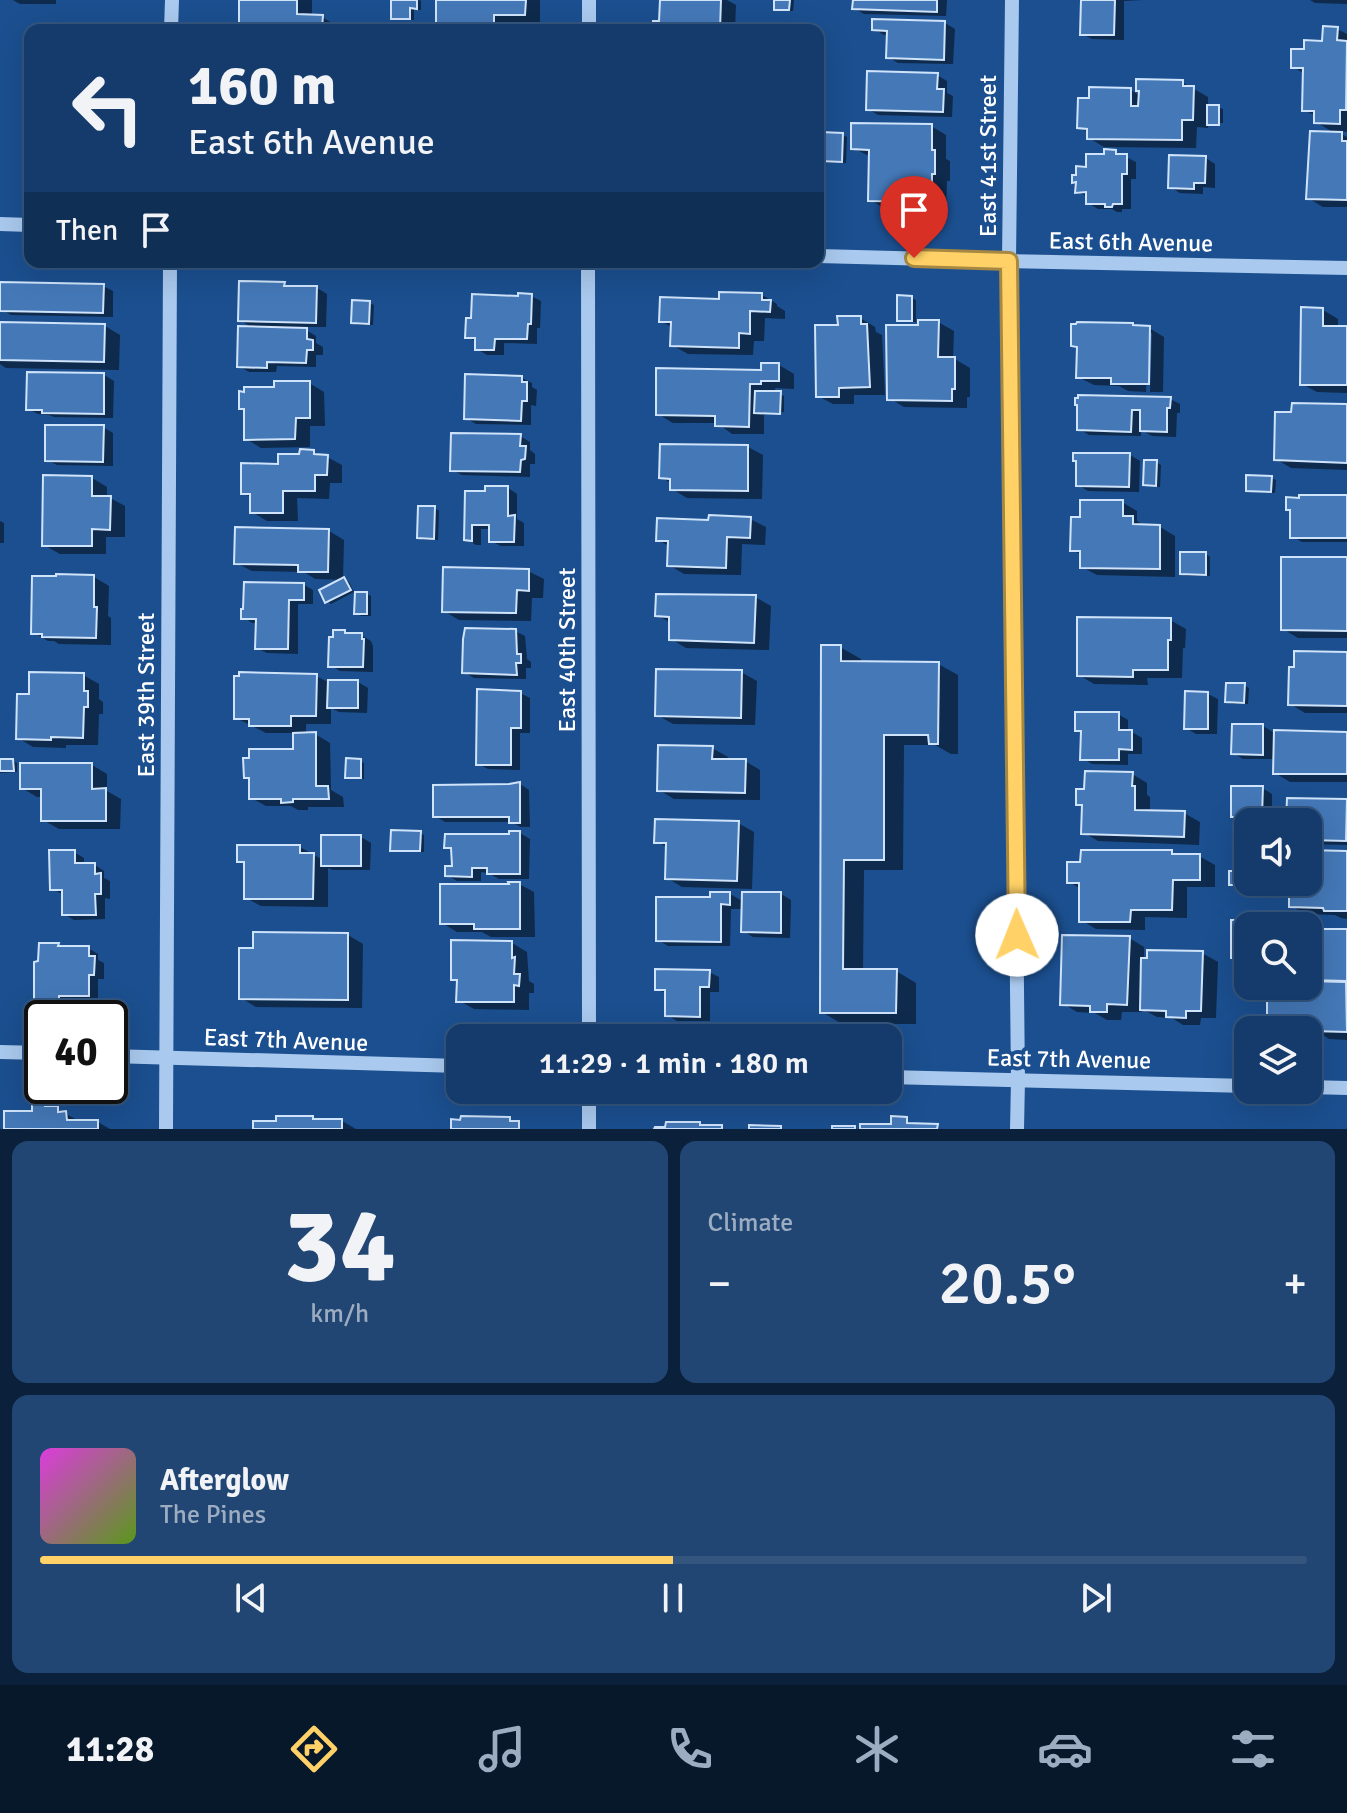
<!DOCTYPE html>
<html lang="en">
<head>
<meta charset="utf-8">
<style>
	body { margin:0; font-family:Signika,sans-serif; background:#214673; color:#f1f3f6; height:100vh; display:flex; flex-direction:column; font-size:30px; white-space:nowrap }
	* { box-sizing:border-box; margin:0 }
	p { font-size:26px; color:#9dadc1 }
	.icon { flex:none; width:44px; height:44px; fill:none; stroke:currentColor; stroke-width:2; stroke-linecap:round; stroke-linejoin:round }
	.map { position:relative; height:1129px; overflow:hidden }
	.panel { display:flex; flex-direction:column; gap:12px; padding:12px; background:#0b203b; flex:1 }
	.panel>* { flex:none }
	.hud { position:absolute; left:24px; top:24px; width:800px; height:244px; border-radius:16px; box-shadow:0 8px 32px #0002,0 0 0 2px #33557e; background:#143b6b; color:#f1f3f6; overflow:hidden }
	.buttons { position:absolute; left:1234px; top:808px; display:grid; gap:16px }
	.buttons a { display:grid; place-items:center; width:88px; height:88px; border-radius:16px; background:#143b6b; box-shadow:0 8px 32px #0002,0 0 0 2px #33557e; font-size:40px }
	.speed { position:absolute; left:24px; top:1000px; display:flex; gap:16px; font-size:40px; font-weight:700; text-align:center }
	.speed>* { display:grid; place-content:center; width:104px; height:104px; border-radius:50%; background:#143b6b; box-shadow:0 8px 32px #0002,0 0 0 2px #33557e; line-height:1 }
	.speed .limit { border:4px solid #111; border-radius:12px; background:#fff; color:#111 }
	.pin { position:absolute; display:grid; place-items:center; width:68px; height:68px; color:#fff; margin:-82px -34px; border-radius:50% 50% 50% 0; rotate:-45deg; box-shadow:0 0 8px #0007 }
	.pin .icon { rotate:45deg }
	.me { position:absolute; width:88px; margin:-44px; rotate:359deg; stroke-linejoin:round; filter:drop-shadow(0 0 6px #0008) }
	.turn { display:flex; align-items:center; gap:28px; height:168px; padding:0 32px; font-size:36px }
	.turn .icon { width:104px; height:104px; stroke-width:2.5 }
	.turn b { display:block; font-size:56px; line-height:68px }
	.then { display:flex; align-items:center; height:76px; padding:0 32px; background:#0003; gap:16px; font-size:30px }
	.big { font-size:60px; font-weight:600; line-height:1.1 }
	.panel .tile { flex:1; display:flex; flex-direction:column; justify-content:center; gap:12px; min-width:0; padding:0 28px; border-radius:16px; background:#214673 }
	.panel .dial { align-items:center; gap:0 }
	.dial b { font-size:104px; line-height:1 }
	.song { display:flex; align-items:center; gap:24px }
	.cover { width:96px; height:96px; border-radius:12px; background:linear-gradient(135deg,hsl(300 70% 55%),hsl(90 70% 35%)) }
	.played { height:8px; border-radius:4px; background:linear-gradient(90deg,#ffd166 50%,#33557e 50%) }
	.keys { display:flex; justify-content:space-around; direction:ltr }
	.heat { display:flex; justify-content:space-between; align-items:center; font-size:44px; direction:ltr }
	.panel .tiles { flex:1; display:grid; gap:12px; grid-template-columns:1fr 1fr }
	.tile:last-child { grid-column:span 2 }
	.trip { position:absolute; left:446px; top:1024px; width:456px; height:80px; border-radius:16px; background:#143b6b; box-shadow:0 8px 32px #0002,0 0 0 2px #33557e; font-weight:600; line-height:80px; text-align:center }
	.dock { display:flex; height:128px; justify-content:space-around; align-items:center; background:#08182b; color:#9dadc1 }
	.dock .icon { width:56px; height:56px }
	.dock .selected { color:#ffd166 }
	.dock b { font-size:36px; color:#f1f3f6 }
	.map>svg:first-child { display:block }
	.shadow { fill:#0007 }
	.building { fill:#4478b7; stroke:#cfe3fa; stroke-width:2 }
	.lines { fill:none; stroke-linecap:round; stroke-linejoin:round }
	.minor { stroke:#a9c9ee; stroke-width:14 }
	.route-casing { stroke:#a68842; stroke-width:20 }
	.route { stroke:#ffd166; stroke-width:14 }
	.labels { text-anchor:middle; stroke-width:8; stroke-linejoin:round; paint-order:stroke }
	.street-label { font-size:24px; fill:#fff; stroke:#1b4f8f }
</style>
</head>
<body>
<div class="map">
<svg width="1347" height="1129" viewBox="0 0 1347 1129">
	<rect width="100%" height="100%" fill="#1b4f8f"/>
	<!-- shadow -->
	<g class="shadow">
		<path d="M 13,0 L 56,0 L 56,4 L 20,4 Z"/>
		<path d="M 241,0 L 312,0 L 312,17 L 322,17 L 337,26 L 337,30 L 241,30 Z"/>
		<path d="M 393,0 L 419,0 L 421,1 L 421,10 L 414,10 L 414,20 L 397,20 L 393,18 Z"/>
		<path d="M 438,0 L 540,0 L 540,22 L 509,22 L 509,30 L 451,30 L 438,23 Z"/>
		<path d="M 662,0 L 727,0 L 736,5 L 735,30 L 655,30 L 660,23 Z"/>
		<path d="M 776,0 L 794,0 L 793,11 L 780,11 L 776,8 Z"/>
		<path d="M 855,0 L 947,0 L 946,16 L 864,14 L 854,8 Z"/>
		<path d="M 1083,0 L 1143,0 L 1124,1 L 1124,40 L 1092,39 L 1082,34 Z"/>
		<path d="M 1310,0 L 1347,0 L 1347,4 L 1315,3 Z"/>
		<path d="M 945,23 L 955,29 L 953,64 L 898,63 L 888,57 L 888,35 L 884,35 L 874,29 Z"/>
		<path d="M 1337,29 L 1347,34 L 1347,132 L 1336,131 L 1347,137 L 1347,207 L 1323,207 L 1308,198 L 1336,134 L 1316,122 L 1316,116 L 1304,110 L 1305,74 L 1293,67 L 1306,51 L 1324,43 Z"/>
		<path d="M 937,75 L 947,81 L 947,93 L 953,96 L 952,117 L 878,115 L 868,109 Z"/>
		<path d="M 1182,82 L 1208,97 L 1208,106 L 1218,107 L 1223,109 L 1223,123 L 1210,123 L 1210,125 L 1208,124 L 1208,128 L 1197,127 L 1196,148 L 1104,147 L 1089,138 L 1089,133 L 1079,127 L 1131,90 L 1140,96 Z"/>
		<path d="M 931,126 L 946,135 L 946,159 L 950,161 L 950,181 L 947,181 L 946,209 L 886,209 L 870,200 L 871,157 L 853,148 Z"/>
		<path d="M 842,135 L 847,137 L 846,163 L 825,163 L 820,160 Z"/>
		<path d="M 1116,152 L 1136,162 L 1136,179 L 1131,179 L 1131,209 L 1122,209 L 1122,212 L 1117,212 L 1112,209 L 1098,209 L 1088,203 L 1088,197 L 1077,191 L 1077,183 L 1074,181 L 1088,169 Z"/>
		<path d="M 1206,158 L 1215,164 L 1215,188 L 1203,187 L 1203,194 L 1180,193 L 1170,187 Z"/>
		<path d="M 284,284 L 291,288 L 317,288 L 327,294 L 326,327 L 301,327 L 316,336 L 316,343 L 323,347 L 323,355 L 316,355 L 316,367 L 277,366 L 276,372 L 249,372 L 239,366 L 254,329 L 240,320 Z"/>
		<path d="M 103,286 L 113,291 L 113,317 L 11,315 L 1,309 Z"/>
		<path d="M 762,295 L 777,304 L 777,306 L 785,311 L 785,319 L 765,318 L 764,341 L 754,341 L 753,355 L 688,354 L 672,345 L 673,328 L 661,321 L 721,302 Z"/>
		<path d="M 531,296 L 541,301 L 540,328 L 537,328 L 537,344 L 504,343 L 504,355 L 487,355 L 477,349 L 477,342 L 468,337 L 520,298 Z"/>
		<path d="M 912,298 L 916,300 L 916,322 L 903,322 L 899,320 Z"/>
		<path d="M 369,303 L 374,305 L 373,325 L 357,325 L 353,322 Z"/>
		<path d="M 1323,310 L 1338,319 L 1338,328 L 1347,328 L 1347,393 L 1317,392 L 1302,384 Z"/>
		<path d="M 860,318 L 875,327 L 876,332 L 882,335 L 885,395 L 854,395 L 854,404 L 833,404 L 818,396 L 840,327 Z"/>
		<path d="M 938,322 L 954,331 L 953,358 L 970,368 L 970,397 L 967,397 L 967,408 L 904,407 L 889,398 L 920,327 Z"/>
		<path d="M 0,324 L 105,326 L 120,335 L 119,370 L 6,368 L 0,364 Z"/>
		<path d="M 1149,328 L 1164,337 L 1163,392 L 1150,392 L 1152,333 L 1148,333 L 1146,392 L 1128,391 L 1119,386 L 1094,385 L 1078,377 L 1079,349 L 1073,345 Z"/>
		<path d="M 779,365 L 794,374 L 794,389 L 775,388 L 776,393 L 784,396 L 784,412 L 764,412 L 764,434 L 732,434 L 717,423 L 673,423 L 658,414 Z"/>
		<path d="M 104,375 L 114,381 L 113,418 L 54,417 L 49,415 L 38,414 L 28,409 Z"/>
		<path d="M 522,378 L 532,383 L 532,387 L 537,390 L 536,406 L 531,405 L 531,425 L 476,424 L 466,418 Z"/>
		<path d="M 309,383 L 324,392 L 325,426 L 310,426 L 310,447 L 261,448 L 246,439 L 246,410 L 241,407 L 276,389 Z"/>
		<path d="M 1170,399 L 1180,404 L 1180,413 L 1177,413 L 1176,437 L 1152,436 L 1141,430 L 1141,436 L 1089,435 L 1079,429 L 1079,405 Z"/>
		<path d="M 1347,406 L 1347,470 L 1291,468 L 1276,459 Z"/>
		<path d="M 103,427 L 113,433 L 113,466 L 57,465 L 47,460 Z"/>
		<path d="M 520,436 L 530,442 L 530,450 L 535,454 L 535,464 L 530,464 L 530,477 L 462,475 L 452,470 Z"/>
		<path d="M 748,447 L 763,455 L 762,499 L 687,498 L 672,489 L 672,484 L 661,477 Z"/>
		<path d="M 313,452 L 321,457 L 327,457 L 342,465 L 342,483 L 330,483 L 329,499 L 297,498 L 298,521 L 267,521 L 252,512 L 252,498 L 243,493 L 280,466 Z"/>
		<path d="M 1130,455 L 1140,461 L 1139,492 L 1088,491 L 1078,485 Z"/>
		<path d="M 1156,462 L 1161,465 L 1160,487 L 1149,486 L 1145,484 Z"/>
		<path d="M 92,478 L 107,487 L 107,498 L 110,498 L 125,506 L 125,537 L 106,537 L 106,554 L 60,554 L 44,545 Z"/>
		<path d="M 1271,478 L 1276,480 L 1275,493 L 1252,492 L 1248,490 Z"/>
		<path d="M 508,488 L 517,494 L 517,519 L 524,523 L 524,546 L 501,546 L 491,541 L 491,529 L 481,529 L 481,545 L 476,545 L 466,539 L 467,493 Z"/>
		<path d="M 1347,497 L 1347,542 L 1302,542 L 1292,536 L 1292,511 L 1288,509 Z"/>
		<path d="M 1122,502 L 1137,511 L 1137,521 L 1147,527 L 1160,527 L 1175,536 L 1175,577 L 1097,575 L 1082,567 L 1082,555 L 1072,550 L 1082,519 Z"/>
		<path d="M 420,508 L 435,508 L 439,511 L 438,540 L 423,540 L 419,537 Z"/>
		<path d="M 750,519 L 766,527 L 765,545 L 742,544 L 741,575 L 684,574 L 669,565 L 669,546 L 658,540 L 710,522 Z"/>
		<path d="M 0,521 L 4,523 L 4,543 L 0,543 Z"/>
		<path d="M 329,531 L 344,540 L 343,579 L 349,582 L 354,592 L 331,604 L 327,601 L 344,580 L 315,579 L 304,572 L 252,571 L 236,563 Z"/>
		<path d="M 1206,554 L 1210,557 L 1210,576 L 1186,576 L 1182,573 Z"/>
		<path d="M 1347,559 L 1347,638 L 1298,638 L 1283,629 Z"/>
		<path d="M 528,571 L 544,579 L 543,598 L 532,598 L 531,621 L 459,620 L 444,611 Z"/>
		<path d="M 94,577 L 109,586 L 108,616 L 111,618 L 111,645 L 59,644 L 54,641 L 48,641 L 33,632 Z"/>
		<path d="M 304,585 L 313,590 L 313,604 L 298,604 L 298,654 L 267,653 L 257,648 L 257,623 L 252,623 L 243,617 Z"/>
		<path d="M 367,594 L 371,596 L 371,616 L 361,616 L 356,613 Z"/>
		<path d="M 755,597 L 771,606 L 769,650 L 686,648 L 671,639 L 671,623 L 657,615 Z"/>
		<path d="M 1170,620 L 1186,629 L 1185,648 L 1183,648 L 1182,678 L 1147,678 L 1148,685 L 1094,684 L 1079,675 Z"/>
		<path d="M 515,631 L 525,636 L 527,659 L 531,662 L 531,668 L 526,668 L 526,679 L 474,678 L 464,672 Z"/>
		<path d="M 344,632 L 350,635 L 361,635 L 371,641 L 373,646 L 373,672 L 340,671 L 330,665 Z"/>
		<path d="M 840,647 L 861,659 L 861,663 L 938,664 L 958,675 L 958,754 L 951,754 L 935,745 L 904,745 L 903,870 L 864,870 L 863,971 L 896,971 L 916,983 L 916,1024 L 842,1024 L 822,1012 Z"/>
		<path d="M 1347,654 L 1347,713 L 1305,713 L 1290,704 Z"/>
		<path d="M 741,672 L 757,681 L 755,725 L 673,724 L 657,715 Z"/>
		<path d="M 83,675 L 99,684 L 99,699 L 103,702 L 103,714 L 99,714 L 98,745 L 66,745 L 66,748 L 33,747 L 18,738 L 31,696 Z"/>
		<path d="M 316,676 L 328,682 L 358,682 L 368,688 L 367,713 L 339,712 L 331,708 L 331,724 L 306,724 L 306,735 L 315,734 L 330,743 L 331,790 L 343,797 L 344,807 L 308,807 L 308,810 L 298,810 L 291,806 L 266,806 L 251,798 L 251,779 L 246,776 L 295,751 L 295,733 L 266,733 L 236,718 Z"/>
		<path d="M 1244,685 L 1249,688 L 1248,704 L 1232,704 L 1227,701 Z"/>
		<path d="M 520,693 L 530,698 L 530,733 L 520,733 L 520,770 L 488,769 L 478,764 Z"/>
		<path d="M 1208,694 L 1218,699 L 1217,734 L 1196,734 L 1186,728 Z"/>
		<path d="M 1118,714 L 1128,720 L 1128,732 L 1132,732 L 1142,738 L 1142,754 L 1128,754 L 1128,765 L 1092,764 L 1082,758 L 1083,733 L 1077,730 Z"/>
		<path d="M 1263,726 L 1276,734 L 1347,734 L 1347,782 L 1290,782 L 1275,773 L 1275,759 L 1243,759 L 1233,753 Z"/>
		<path d="M 712,748 L 728,757 L 727,761 L 745,761 L 760,770 L 760,800 L 674,799 L 659,790 Z"/>
		<path d="M 0,761 L 13,761 L 17,763 L 17,772 L 0,773 Z"/>
		<path d="M 360,761 L 364,763 L 364,779 L 352,779 L 348,777 Z"/>
		<path d="M 92,765 L 107,774 L 107,791 L 121,799 L 120,829 L 59,829 L 43,820 L 43,797 L 37,797 L 22,788 Z"/>
		<path d="M 1132,774 L 1147,783 L 1147,795 L 1150,797 L 1150,812 L 1184,813 L 1200,822 L 1199,845 L 1098,841 L 1083,832 L 1084,807 L 1078,804 L 1086,791 Z"/>
		<path d="M 520,784 L 529,790 L 530,827 L 521,827 L 511,822 L 445,822 L 435,816 Z"/>
		<path d="M 1262,788 L 1272,794 L 1272,822 L 1243,821 L 1233,815 Z"/>
		<path d="M 1346,801 L 1347,845 L 1308,844 L 1308,822 L 1288,822 Z"/>
		<path d="M 738,823 L 754,832 L 752,889 L 682,887 L 667,878 L 668,848 L 656,841 Z"/>
		<path d="M 420,833 L 424,835 L 424,852 L 397,852 L 392,850 Z"/>
		<path d="M 520,833 L 530,839 L 529,879 L 499,879 L 488,873 L 481,872 L 481,881 L 457,881 L 447,875 L 454,868 L 453,851 L 446,847 Z"/>
		<path d="M 361,837 L 371,843 L 370,870 L 333,870 L 328,868 L 328,907 L 261,906 L 246,898 L 246,865 L 239,861 L 300,847 L 323,860 Z"/>
		<path d="M 74,852 L 84,858 L 84,865 L 95,865 L 104,871 L 104,878 L 110,881 L 110,899 L 105,898 L 105,919 L 74,920 L 64,914 L 64,895 L 52,889 Z"/>
		<path d="M 1171,852 L 1178,856 L 1199,856 L 1215,865 L 1215,887 L 1187,887 L 1187,918 L 1145,917 L 1145,930 L 1096,929 L 1081,920 L 1081,889 L 1069,882 Z"/>
		<path d="M 1308,852 L 1347,853 L 1347,919 L 1341,918 L 1335,915 L 1306,914 L 1291,906 L 1291,889 L 1282,889 L 1270,882 L 1308,882 Z"/>
		<path d="M 1248,873 L 1248,882 L 1257,882 L 1257,887 L 1236,886 L 1231,884 Z"/>
		<path d="M 519,884 L 534,892 L 535,937 L 491,937 L 482,932 L 457,932 L 442,923 L 511,886 Z"/>
		<path d="M 730,894 L 744,902 L 781,894 L 791,900 L 790,938 L 753,937 L 743,931 L 743,909 L 731,909 L 730,946 L 668,946 L 658,940 L 712,899 Z"/>
		<path d="M 1233,922 L 1264,922 L 1271,926 L 1248,926 L 1248,965 L 1233,957 Z"/>
		<path d="M 1308,931 L 1347,931 L 1347,1040 L 1329,1039 L 1314,1029 L 1293,1028 L 1269,1014 L 1269,999 L 1261,999 L 1246,990 L 1248,982 L 1248,986 L 1308,986 L 1308,983 L 1310,983 L 1310,978 L 1308,978 Z"/>
		<path d="M 348,935 L 363,944 L 362,1008 L 256,1007 L 241,998 Z"/>
		<path d="M 1129,938 L 1144,947 L 1144,960 L 1202,953 L 1218,962 L 1216,1018 L 1201,1018 L 1200,1025 L 1183,1025 L 1172,1018 L 1157,1017 L 1142,1009 L 1142,1012 L 1122,1012 L 1121,1020 L 1107,1020 L 1095,1013 L 1077,1012 L 1062,1003 Z"/>
		<path d="M 512,943 L 527,952 L 529,981 L 534,984 L 534,993 L 529,993 L 529,1010 L 474,1009 L 458,1000 L 459,982 L 453,978 Z"/>
		<path d="M 58,945 L 63,948 L 88,948 L 98,954 L 98,960 L 104,963 L 104,979 L 98,979 L 98,1000 L 68,1000 L 69,1006 L 46,1006 L 36,1000 Z"/>
		<path d="M 709,972 L 719,977 L 719,992 L 710,992 L 710,1021 L 677,1021 L 667,1015 L 667,994 L 657,989 Z"/>
		<path d="M 44,1102 L 81,1122 L 98,1122 L 110,1129 L 6,1129 L 34,1113 Z"/>
		<path d="M 312,1118 L 317,1121 L 342,1121 L 356,1129 L 255,1129 Z"/>
	</g>
	<!-- building -->
	<g class="building">
		<path d="M 239,0 L 297,0 L 297,14 L 323,15 L 322,30 L 239,30 Z"/>
		<path d="M 391,0 L 417,0 L 417,9 L 410,8 L 410,19 L 391,19 Z"/>
		<path d="M 436,0 L 526,0 L 525,15 L 494,15 L 494,24 L 436,24 Z"/>
		<path d="M 660,0 L 721,0 L 720,30 L 653,30 L 653,21 L 659,21 Z"/>
		<path d="M 774,0 L 790,0 L 789,10 L 774,10 Z"/>
		<path d="M 853,0 L 937,0 L 937,12 L 852,9 Z"/>
		<path d="M 1081,0 L 1115,0 L 1114,35 L 1080,35 Z"/>
		<path d="M 872,19 L 945,21 L 944,60 L 886,58 L 887,31 L 872,30 Z"/>
		<path d="M 1323,26 L 1338,27 L 1337,40 L 1347,41 L 1346,110 L 1340,110 L 1340,124 L 1314,123 L 1314,111 L 1302,111 L 1303,68 L 1291,68 L 1291,49 L 1304,49 L 1304,40 L 1322,41 Z"/>
		<path d="M 867,71 L 938,73 L 937,89 L 944,89 L 943,112 L 866,110 Z"/>
		<path d="M 1136,79 L 1183,80 L 1183,86 L 1194,86 L 1193,120 L 1182,120 L 1182,140 L 1087,139 L 1087,129 L 1077,128 L 1078,98 L 1089,98 L 1089,87 L 1131,88 L 1131,106 L 1138,106 L 1139,91 L 1136,91 Z"/>
		<rect x="1207" y="105" width="12" height="20"/>
		<path d="M 851,123 L 932,124 L 932,150 L 935,150 L 935,174 L 932,174 L 932,202 L 868,201 L 869,150 L 851,149 Z"/>
		<path d="M 26,125 L 30,125 L 30,160 L 24,160 Z"/>
		<path d="M 1310,131 L 1342,132 L 1342,141 L 1347,141 L 1347,200 L 1306,199 Z"/>
		<path d="M 820,132 L 843,133 L 842,162 L 818,161 Z"/>
		<path d="M 1104,149 L 1116,150 L 1116,154 L 1127,154 L 1127,174 L 1122,174 L 1122,204 L 1113,204 L 1112,207 L 1105,207 L 1105,204 L 1086,204 L 1086,192 L 1075,193 L 1076,182 L 1072,183 L 1072,175 L 1076,175 L 1076,166 L 1086,167 L 1086,154 L 1104,154 Z"/>
		<path d="M 1169,155 L 1206,156 L 1205,183 L 1194,183 L 1194,189 L 1168,188 Z"/>
		<path d="M 239,281 L 285,282 L 284,286 L 317,286 L 316,323 L 238,321 Z"/>
		<path d="M 0,282 L 104,284 L 103,313 L 0,311 Z"/>
		<path d="M 719,292 L 762,293 L 762,300 L 771,300 L 770,312 L 750,311 L 750,334 L 739,333 L 739,348 L 670,346 L 671,322 L 659,322 L 660,297 L 719,299 Z"/>
		<path d="M 518,293 L 532,294 L 531,324 L 528,324 L 527,339 L 495,339 L 494,350 L 475,350 L 475,338 L 465,338 L 466,318 L 471,318 L 472,294 L 518,296 Z"/>
		<path d="M 897,295 L 912,296 L 912,321 L 897,321 Z"/>
		<path d="M 352,300 L 370,301 L 369,324 L 351,323 Z"/>
		<path d="M 1301,307 L 1323,308 L 1323,326 L 1347,326 L 1347,385 L 1300,385 Z"/>
		<path d="M 837,316 L 861,316 L 861,324 L 867,324 L 870,387 L 839,388 L 839,397 L 816,397 L 815,325 L 838,325 Z"/>
		<path d="M 918,320 L 939,320 L 938,357 L 955,357 L 955,389 L 952,389 L 952,401 L 887,400 L 886,325 L 918,325 Z"/>
		<path d="M 0,322 L 105,324 L 104,362 L 0,360 Z"/>
		<path d="M 1077,322 L 1133,323 L 1133,325 L 1150,326 L 1149,384 L 1111,384 L 1111,378 L 1076,378 L 1077,347 L 1071,346 L 1071,324 L 1076,324 Z"/>
		<path d="M 238,326 L 307,328 L 307,339 L 313,340 L 313,350 L 307,350 L 306,363 L 267,362 L 267,368 L 237,367 Z"/>
		<path d="M 761,363 L 779,363 L 779,381 L 761,381 L 761,384 L 750,384 L 749,427 L 715,426 L 715,416 L 656,415 L 656,368 L 761,370 Z"/>
		<path d="M 27,372 L 104,373 L 104,414 L 42,413 L 42,410 L 26,410 Z"/>
		<path d="M 465,374 L 522,376 L 522,382 L 527,382 L 527,401 L 522,401 L 521,421 L 464,419 Z"/>
		<path d="M 274,381 L 310,381 L 310,418 L 296,418 L 295,439 L 244,440 L 244,409 L 239,409 L 239,391 L 244,392 L 244,387 L 274,387 Z"/>
		<path d="M 755,391 L 781,391 L 780,414 L 754,413 Z"/>
		<path d="M 1078,395 L 1171,397 L 1170,408 L 1167,408 L 1167,432 L 1140,431 L 1140,410 L 1132,410 L 1131,432 L 1077,430 L 1077,405 L 1075,405 L 1075,398 L 1078,398 Z"/>
		<path d="M 1292,403 L 1347,404 L 1347,463 L 1274,460 L 1275,412 L 1291,412 Z"/>
		<path d="M 45,425 L 104,425 L 103,462 L 45,461 Z"/>
		<path d="M 451,433 L 521,434 L 520,446 L 526,446 L 525,459 L 521,460 L 520,472 L 450,471 Z"/>
		<path d="M 660,444 L 748,445 L 748,491 L 670,490 L 670,479 L 659,478 Z"/>
		<path d="M 300,449 L 314,450 L 314,454 L 328,455 L 327,475 L 315,475 L 315,491 L 283,491 L 283,513 L 250,513 L 250,494 L 241,494 L 241,463 L 278,464 L 278,454 L 299,454 Z"/>
		<path d="M 1073,453 L 1130,453 L 1129,487 L 1076,486 L 1076,461 L 1073,461 Z"/>
		<path d="M 1144,460 L 1157,460 L 1156,486 L 1143,485 Z"/>
		<path d="M 43,475 L 92,476 L 92,496 L 111,496 L 110,530 L 92,529 L 92,546 L 42,546 Z"/>
		<path d="M 1246,475 L 1272,476 L 1271,492 L 1246,491 Z"/>
		<path d="M 485,486 L 508,486 L 508,516 L 515,515 L 514,542 L 489,542 L 489,525 L 472,525 L 472,541 L 464,540 L 465,491 L 485,491 Z"/>
		<path d="M 1299,495 L 1347,495 L 1347,538 L 1290,538 L 1290,510 L 1286,510 L 1286,497 L 1299,498 Z"/>
		<path d="M 1080,500 L 1123,500 L 1123,516 L 1133,516 L 1133,524 L 1160,525 L 1160,569 L 1080,568 L 1080,551 L 1070,551 L 1071,517 L 1080,517 Z"/>
		<path d="M 418,506 L 435,506 L 434,539 L 417,538 Z"/>
		<path d="M 709,515 L 751,517 L 750,538 L 727,537 L 726,568 L 667,566 L 668,541 L 656,541 L 657,518 L 708,520 Z"/>
		<path d="M 235,527 L 329,529 L 328,572 L 298,572 L 298,565 L 234,564 Z"/>
		<path d="M 1180,552 L 1206,552 L 1206,575 L 1180,574 Z"/>
		<path d="M 1281,557 L 1347,557 L 1347,631 L 1281,630 Z"/>
		<path d="M 443,567 L 529,569 L 529,591 L 517,590 L 516,613 L 442,612 Z"/>
		<path d="M 56,574 L 94,575 L 94,607 L 97,607 L 96,638 L 42,637 L 42,634 L 31,634 L 32,576 L 56,576 Z"/>
		<path d="M 344,577 L 351,590 L 325,603 L 319,590 Z"/>
		<path d="M 244,582 L 304,583 L 304,600 L 289,600 L 288,649 L 255,649 L 256,619 L 241,619 L 241,609 L 243,609 Z"/>
		<path d="M 355,592 L 367,592 L 367,614 L 354,614 Z"/>
		<path d="M 656,594 L 756,595 L 754,643 L 669,640 L 669,617 L 655,616 Z"/>
		<path d="M 1077,617 L 1171,618 L 1171,640 L 1168,640 L 1168,670 L 1133,670 L 1133,677 L 1077,676 Z"/>
		<path d="M 465,628 L 516,629 L 517,654 L 521,654 L 521,663 L 516,663 L 517,675 L 462,673 L 463,639 Z"/>
		<path d="M 333,630 L 345,630 L 345,633 L 362,633 L 362,639 L 364,639 L 363,667 L 328,667 L 329,637 L 333,637 Z"/>
		<path d="M 821,645 L 841,645 L 841,661 L 939,662 L 938,744 L 929,744 L 928,735 L 884,735 L 884,860 L 844,860 L 843,969 L 897,969 L 896,1013 L 820,1013 Z"/>
		<path d="M 1294,651 L 1347,652 L 1347,706 L 1288,705 L 1289,667 L 1294,667 Z"/>
		<path d="M 656,669 L 742,670 L 741,718 L 655,716 Z"/>
		<path d="M 29,672 L 84,673 L 84,691 L 88,691 L 88,707 L 84,707 L 83,738 L 51,737 L 51,740 L 16,739 L 17,694 L 29,694 Z"/>
		<path d="M 239,672 L 317,674 L 316,716 L 291,716 L 291,726 L 249,726 L 249,719 L 234,719 L 234,676 L 239,676 Z"/>
		<path d="M 328,680 L 358,680 L 358,708 L 327,708 Z"/>
		<path d="M 1226,683 L 1245,683 L 1244,703 L 1225,702 Z"/>
		<path d="M 477,689 L 521,691 L 521,728 L 511,728 L 511,765 L 476,765 Z"/>
		<path d="M 1185,691 L 1208,692 L 1208,729 L 1184,729 Z"/>
		<path d="M 1075,712 L 1119,712 L 1119,730 L 1132,730 L 1132,750 L 1119,749 L 1119,760 L 1080,760 L 1081,731 L 1075,731 Z"/>
		<path d="M 1232,724 L 1263,724 L 1263,755 L 1231,754 Z"/>
		<path d="M 1274,730 L 1347,732 L 1347,774 L 1273,774 Z"/>
		<path d="M 316,732 L 316,786 L 328,786 L 329,799 L 293,799 L 293,802 L 281,803 L 281,799 L 249,799 L 249,778 L 244,778 L 243,758 L 249,758 L 249,749 L 293,749 L 293,733 Z"/>
		<path d="M 658,745 L 713,746 L 712,759 L 746,759 L 745,793 L 657,791 Z"/>
		<path d="M 346,758 L 361,759 L 361,778 L 345,778 Z"/>
		<path d="M 0,759 L 13,759 L 14,771 L 0,771 Z"/>
		<path d="M 20,763 L 92,763 L 92,789 L 106,788 L 106,821 L 41,821 L 41,789 L 20,789 Z"/>
		<path d="M 1085,771 L 1133,772 L 1132,786 L 1135,786 L 1135,810 L 1185,811 L 1184,837 L 1081,834 L 1082,805 L 1076,805 L 1076,789 L 1084,789 Z"/>
		<path d="M 520,782 L 520,823 L 509,823 L 509,817 L 433,817 L 433,785 L 509,784 Z"/>
		<path d="M 1231,786 L 1263,786 L 1262,817 L 1231,817 Z"/>
		<path d="M 1287,798 L 1347,799 L 1346,841 L 1308,840 L 1308,822 L 1286,822 Z"/>
		<path d="M 655,819 L 739,821 L 737,881 L 665,879 L 666,843 L 654,843 Z"/>
		<path d="M 391,830 L 421,831 L 420,851 L 390,851 Z"/>
		<path d="M 509,831 L 520,831 L 520,874 L 487,874 L 487,868 L 472,868 L 472,877 L 445,876 L 445,866 L 452,866 L 451,848 L 444,848 L 445,834 L 509,834 Z"/>
		<rect x="321" y="835" width="40" height="31"/>
		<path d="M 237,845 L 300,845 L 300,853 L 314,853 L 313,899 L 244,899 L 244,862 L 237,862 Z"/>
		<path d="M 49,850 L 75,850 L 75,863 L 95,863 L 95,874 L 101,873 L 101,894 L 95,894 L 96,915 L 62,915 L 62,890 L 50,890 Z"/>
		<path d="M 1081,850 L 1172,850 L 1172,854 L 1200,854 L 1200,880 L 1173,880 L 1172,910 L 1131,910 L 1130,922 L 1079,922 L 1079,883 L 1067,883 L 1067,862 L 1080,862 Z"/>
		<path d="M 1308,850 L 1347,851 L 1347,911 L 1324,911 L 1323,908 L 1289,907 L 1289,882 L 1308,882 Z"/>
		<path d="M 1229,871 L 1248,871 L 1248,882 L 1253,882 L 1253,885 L 1229,885 Z"/>
		<path d="M 508,882 L 520,882 L 520,929 L 474,929 L 474,924 L 440,924 L 440,884 L 509,884 Z"/>
		<path d="M 710,892 L 730,892 L 730,905 L 721,904 L 721,942 L 656,941 L 656,897 L 710,897 Z"/>
		<path d="M 742,892 L 781,892 L 781,933 L 741,932 Z"/>
		<path d="M 1231,920 L 1265,920 L 1265,926 L 1248,926 L 1248,958 L 1231,958 Z"/>
		<path d="M 1308,929 L 1347,929 L 1347,981 L 1308,980 Z"/>
		<path d="M 253,932 L 348,933 L 348,1000 L 239,999 L 239,948 L 253,948 Z"/>
		<path d="M 1062,935 L 1130,936 L 1127,1005 L 1107,1004 L 1107,1012 L 1090,1012 L 1090,1006 L 1060,1005 Z"/>
		<path d="M 451,940 L 512,941 L 512,958 L 515,957 L 514,974 L 520,974 L 519,986 L 514,985 L 514,1002 L 456,1002 L 457,980 L 451,980 Z"/>
		<path d="M 39,943 L 59,943 L 58,946 L 89,946 L 89,956 L 95,956 L 94,975 L 89,975 L 89,996 L 59,996 L 59,1002 L 34,1002 L 34,962 L 38,961 Z"/>
		<path d="M 1147,950 L 1203,951 L 1201,1011 L 1186,1011 L 1186,1018 L 1166,1017 L 1166,1011 L 1140,1010 L 1141,958 L 1147,958 Z"/>
		<path d="M 655,969 L 710,970 L 709,987 L 700,987 L 700,1017 L 665,1016 L 665,990 L 655,990 Z"/>
		<path d="M 1244,980 L 1248,980 L 1248,986 L 1308,986 L 1308,981 L 1346,982 L 1347,1032 L 1312,1031 L 1312,1022 L 1276,1021 L 1276,1015 L 1267,1015 L 1267,992 L 1244,991 Z"/>
		<path d="M 32,1100 L 45,1100 L 45,1106 L 58,1106 L 58,1112 L 66,1111 L 67,1120 L 98,1120 L 98,1129 L 4,1129 L 4,1111 L 32,1111 Z"/>
		<path d="M 276,1116 L 313,1116 L 313,1119 L 342,1119 L 342,1129 L 253,1129 L 253,1121 L 276,1121 Z"/>
		<path d="M 461,1116 L 510,1117 L 510,1121 L 519,1121 L 519,1129 L 451,1129 L 451,1119 L 460,1120 Z"/>
		<path d="M 891,1116 L 907,1117 L 907,1123 L 938,1124 L 937,1129 L 860,1129 L 860,1124 L 891,1124 Z"/>
		<path d="M 666,1122 L 700,1122 L 700,1125 L 722,1125 L 722,1129 L 654,1129 L 655,1127 L 665,1127 Z"/>
		<path d="M 749,1125 L 781,1126 L 781,1129 L 749,1129 Z"/>
		<rect x="832" y="1126" width="23" height="3"/>
	</g>
	<g class="lines">
		<!-- minor -->
		<g class="minor">
			<path d="M 1012,0 L 1009,261 L 1018,1080 L 1017,1129"/>
			<path d="M 171,30 L 172,0"/>
			<path d="M 589,30 L 589,0"/>
			<path d="M 0,224 L 30,225"/>
			<path d="M 818,256 L 1009,261 L 1347,268"/>
			<path d="M 588,262 L 589,1038"/>
			<path d="M 0,1052 L 42,1053"/>
			<path d="M 110,1056 L 460,1066"/>
			<path d="M 888,1077 L 1248,1086"/>
			<path d="M 1308,1087 L 1347,1088"/>
			<path d="M 166,1129 L 170,262"/>
			<path d="M 589,1129 L 589,1090"/>
		</g>
	</g>
	<g class="lines">
		<!-- route casing -->
		<g class="route-casing">
			<path id="route" d="M 914,258 L 1009,261 L 1017,935"/>
		</g>
		<!-- route -->
		<use href="#route" class="route"/>
	</g>
	<g class="labels">
		<!-- street labels -->
		<g class="street-label">
			<text transform="translate(988 156) rotate(-90)" y="8">East 41st Street</text>
			<text transform="translate(1131 242) rotate(1)" y="8">East 6th Avenue</text>
			<text transform="translate(567 650) rotate(-90)" y="8">East 40th Street</text>
			<text transform="translate(146 695) rotate(-90)" y="8">East 39th Street</text>
			<text transform="translate(286 1040) rotate(2)" y="8">East 7th Avenue</text>
			<text transform="translate(1069 1059) rotate(1)" y="8">East 7th Avenue</text>
		</g>
	</g>
</svg>
<div class="buttons">
<a><svg class="icon" aria-label="sound" viewBox="0 0 24 24"><path d="M4 9h4l5-4v14l-5-4H4zM17 9q2 3 0 6"/></svg></a>
<a><svg class="icon" aria-label="search" viewBox="0 0 24 24"><circle cx="10" cy="10" r="6"/><path d="M15 15l6 6"/></svg></a>
<a><svg class="icon" aria-label="layers" viewBox="0 0 24 24"><path d="M12 4l9 5-9 5-9-5zM3 14l9 5 9-5"/></svg></a>
</div>
<div class="speed"><div class="limit">40</div></div>
<div class="pin" style="left:914px;top:258px;background:#d93025"><svg class="icon" aria-label="arrive" viewBox="0 0 24 24"><path d="M6 21V4h12l-3 4 3 4H6"/></svg></div>
<svg class="me" style="left:1017px;top:935px" viewBox="-20 -20 40 40"><circle r="19" fill="#fff"/><path d="M0-13L10 11 0 6-10 11z" fill="#ffd166"/></svg>
<div class="trip">11:29 · 1 min · 180 m</div>
<div class="hud">
<div class="turn"><svg class="icon" aria-label="left" viewBox="0 0 24 24"><path d="M17 20v-9H6M10 6l-5 5 5 5"/></svg><div><b>160 m</b>East 6th Avenue</div></div>
<div class="then">Then<svg class="icon" aria-label="arrive" viewBox="0 0 24 24"><path d="M6 21V4h12l-3 4 3 4H6"/></svg></div>
</div>
</div>
<section class="panel">
<div class="tiles">
<div class="tile dial"><b>34</b><p>km/h</p></div>
<div class="tile"><p>Climate</p>
<div class="heat"><a>−</a><b class="big">20.5°</b><a>+</a></div>
</div>
<div class="tile">
<div class="song"><i class="cover"></i><div><b>Afterglow</b><p>The Pines</p></div></div>
<div class="played"></div>
<div class="keys"><svg class="icon" aria-label="previous" viewBox="0 0 24 24"><path d="M18 5L8 12l10 7zM5 5v14"/></svg><svg class="icon" aria-label="pause" viewBox="0 0 24 24"><path d="M8 5v14M16 5v14"/></svg><svg class="icon" aria-label="next" viewBox="0 0 24 24"><path d="M6 5l10 7-10 7zM19 5v14"/></svg></div>
</div>
</div>
</section>
<nav class="dock">
<b>11:28</b>
<svg class="icon selected" aria-label="directions" viewBox="0 0 24 24"><path d="M12 3l9 9-9 9-9-9zM9 14v-3h6M13 9l2 2-2 2"/></svg>
<svg class="icon" aria-label="music" viewBox="0 0 24 24"><path d="M9 18V5l10-2v13"/><circle cx="6" cy="18" r="3"/><circle cx="16" cy="16" r="3"/></svg>
<svg class="icon" aria-label="phone" viewBox="0 0 24 24"><path d="M5 4h4l2 5-3 2q2 4 5 5l2-3 5 2v4C11 20 4 13 5 4z"/></svg>
<svg class="icon" aria-label="climate" viewBox="0 0 24 24"><path d="M12 3v18M4 7l16 10M4 17L20 7"/></svg>
<svg class="icon" aria-label="car" viewBox="0 0 24 24"><path d="M5 17H2v-5l4-1 3-4h7l3 4 3 1v5h-3M9 17h6M6 11h13"/><circle cx="7" cy="17" r="2"/><circle cx="17" cy="17" r="2"/></svg>
<svg class="icon" aria-label="filters" viewBox="0 0 24 24"><path d="M4 7h16M4 17h16"/><circle cx="9" cy="7" r="2"/><circle cx="15" cy="17" r="2"/></svg>
</nav>
</body>
</html>
